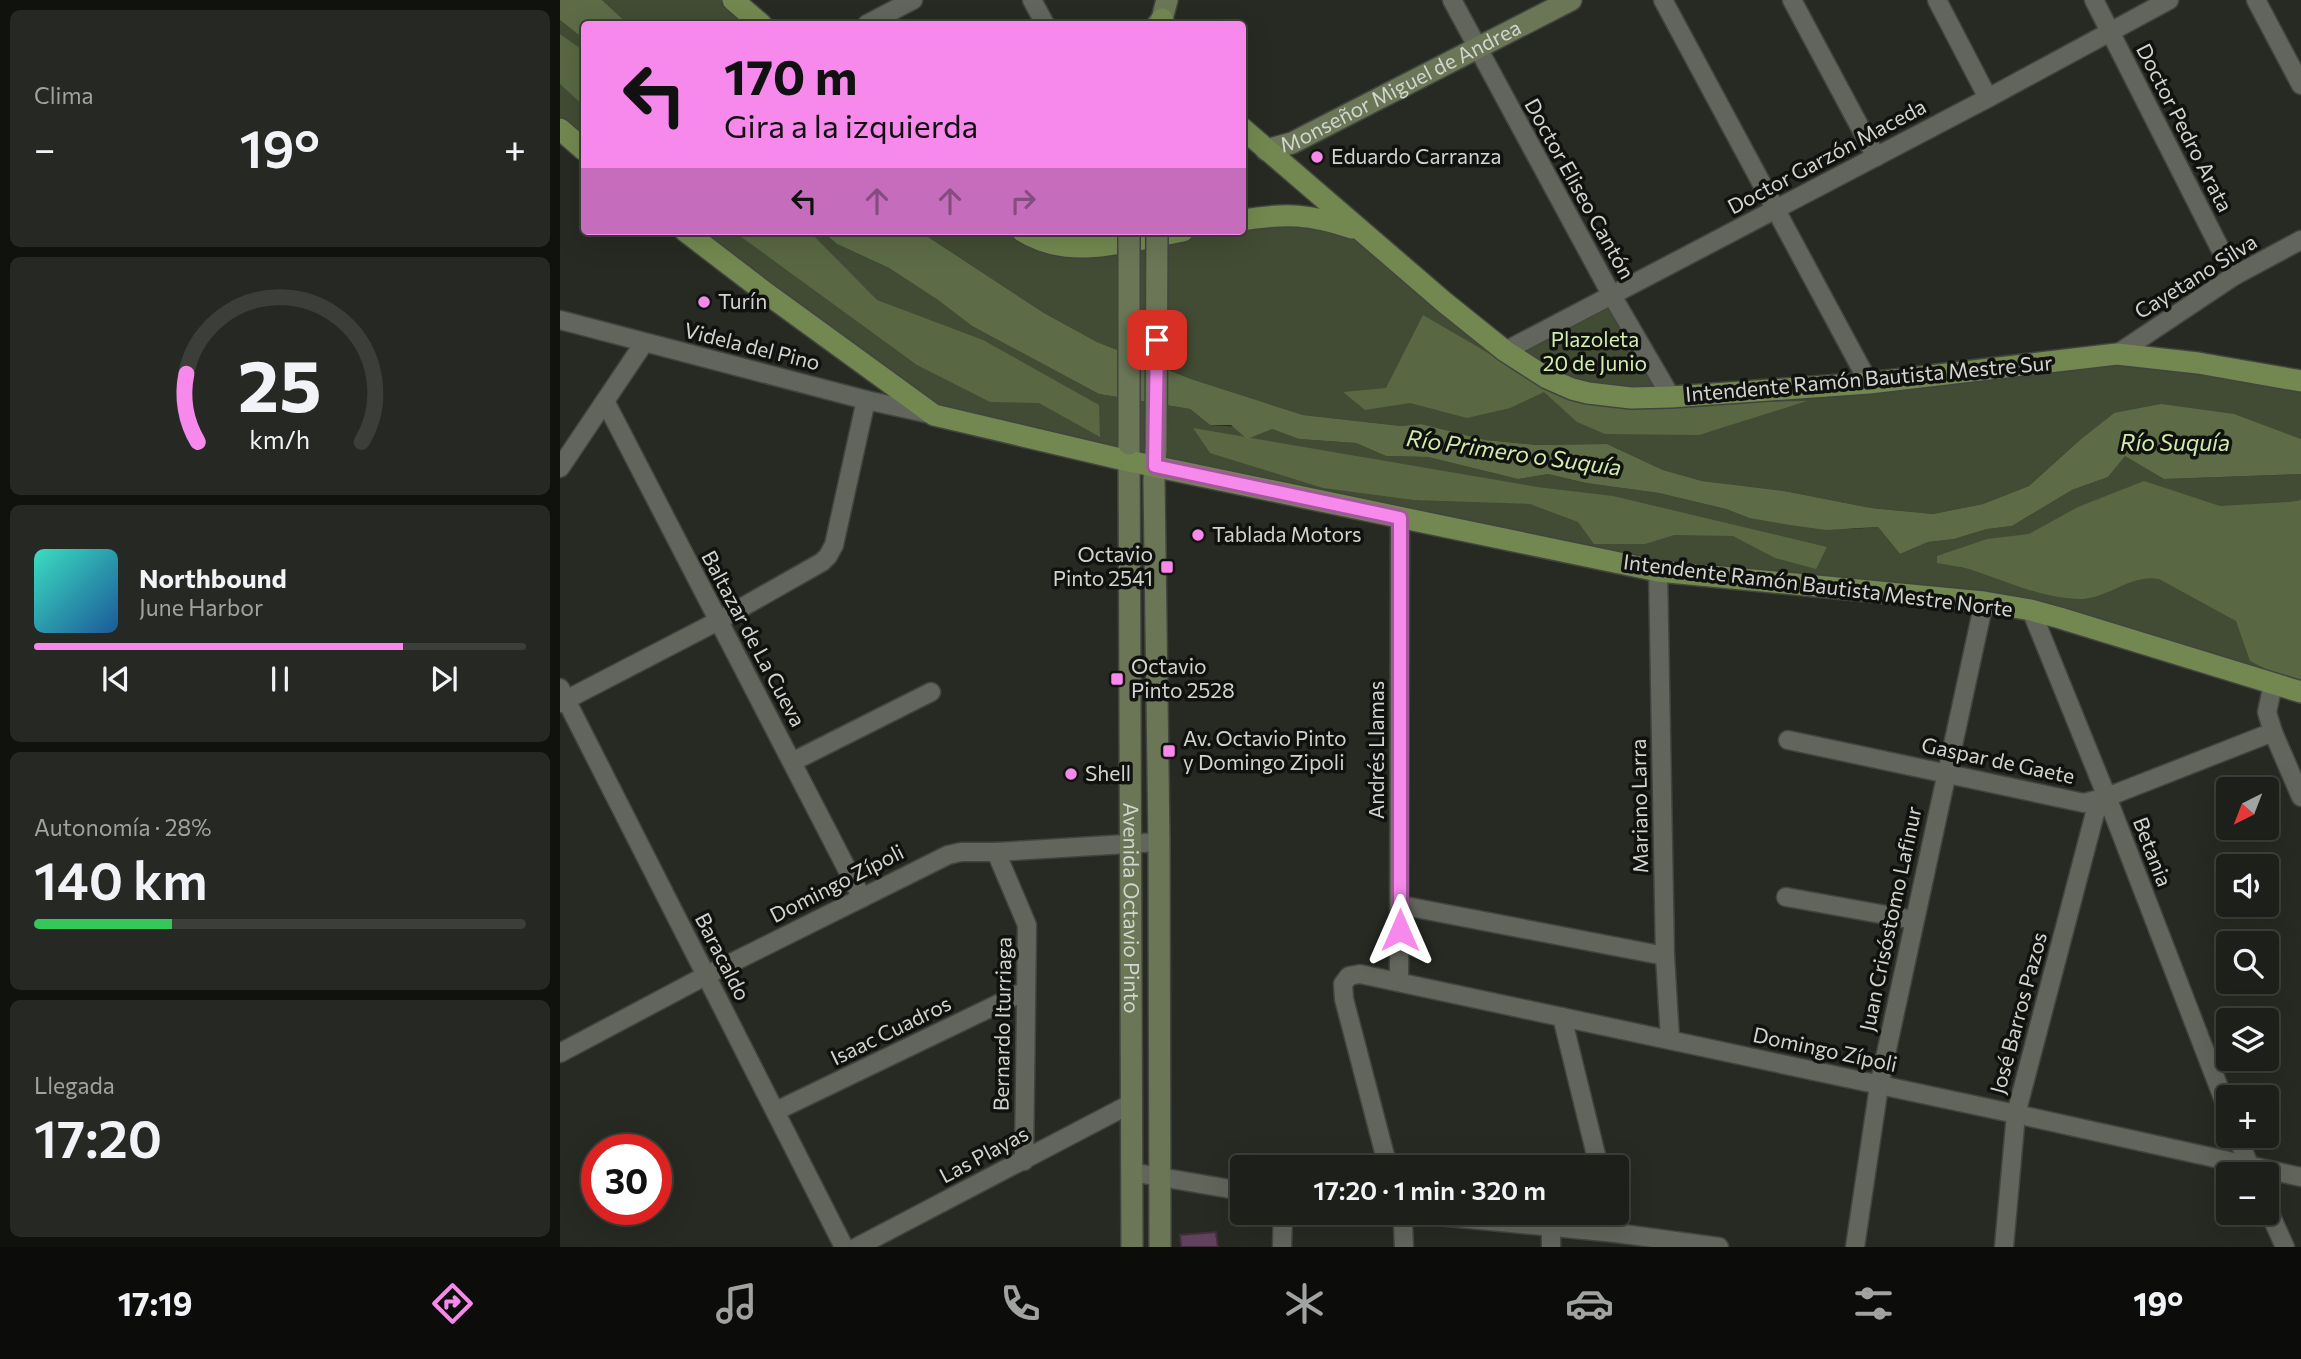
<!DOCTYPE html>
<html lang="es">
<head>
<meta charset="utf-8">
<style>
	body { margin:0; font-family:Commissioner,sans-serif; background:#252823; color:#f1f3f6; height:100vh; display:flex; flex-direction:column; font-size:26px; white-space:nowrap }
	* { box-sizing:border-box; margin:0 }
	p { font-size:23px; color:#a0a3a2 }
	.icon { flex:none; width:38px; height:38px; fill:none; stroke:currentColor; stroke-width:2; stroke-linecap:round; stroke-linejoin:round }
	.map { position:relative; flex:1; overflow:hidden }
	.side { display:flex; flex-direction:column; gap:10px; padding:10px; background:#10120e; width:560px }
	.side>* { flex:none }
	.hud { position:absolute; left:21px; top:21px; width:665px; height:214px; border-radius:7px; box-shadow:0 7px 28px #0002,0 0 0 2px #3b3e39; background:#f788ec; color:#111; overflow:hidden }
	.needle { width:46px; rotate:222deg }
	.fabs { position:absolute; left:1656px; top:777px; display:grid; gap:14px }
	.fabs a { display:grid; place-items:center; width:63px; height:63px; border-radius:7px; background:#1d201a; box-shadow:0 7px 28px #0002,0 0 0 2px #3b3e39; font-size:35px }
	.speed { position:absolute; left:21px; top:1134px; display:flex; gap:14px; font-size:35px; font-weight:700; text-align:center }
	.speed>* { display:grid; place-content:center; width:91px; height:91px; border-radius:50%; background:#1d201a; box-shadow:0 7px 28px #0002,0 0 0 2px #3b3e39; line-height:1 }
	.speed .limit { border:10px solid #d22; background:#fff; color:#111 }
	.pin { position:absolute; display:grid; place-items:center; width:60px; height:60px; color:#fff; margin:-30px; border-radius:14px; box-shadow:0 4px 10px #0006 }
	.me { position:absolute; width:77px; margin:-38px; rotate:0deg; stroke-linejoin:round; filter:drop-shadow(0 0 5px #0008) }
	.turn { display:flex; align-items:center; gap:24px; height:147px; padding:0 28px; font-size:32px }
	.turn .icon { width:91px; height:91px; stroke-width:2.5 }
	.turn b { display:block; font-size:49px; line-height:60px }
	.lanes { display:flex; align-items:center; height:66px; padding:0 28px; background:#0003; justify-content:center; gap:35px; direction:ltr }
	.lanes .off { opacity:.35 }
	.big { font-size:52px; font-weight:600; line-height:1.1 }
	.side .widget { flex:1; display:flex; flex-direction:column; justify-content:center; gap:10px; min-width:0; padding:0 24px; border-radius:10px; background:#252823 }
	.side .dial { align-items:center; gap:0 }
	.dial svg { height:182px; overflow:visible; fill:none; stroke:#3b3e39; stroke-width:7; stroke-linecap:round; text-anchor:middle }
	.dial text { fill:#f1f3f6; stroke:none }
	.song { display:flex; align-items:center; gap:21px }
	.cover { width:84px; height:84px; border-radius:10px; background:linear-gradient(135deg,hsl(170 70% 55%),hsl(210 70% 35%)) }
	.played { height:7px; border-radius:4px; background:linear-gradient(90deg,#f788ec 75%,#3b3e39 75%) }
	.keys { display:flex; justify-content:space-around; direction:ltr }
	.heat { display:flex; justify-content:space-between; align-items:center; font-size:38px; direction:ltr }
	.charge { height:10px; border-radius:5px; background:linear-gradient(90deg,#34c759 28%,#3b3e39 0) }
	.trip { position:absolute; left:670px; top:1155px; width:399px; height:70px; border-radius:7px; background:#1d201a; box-shadow:0 7px 28px #0002,0 0 0 2px #3b3e39; font-weight:600; line-height:70px; text-align:center }
	.tab-bar { display:flex; height:112px; justify-content:space-around; align-items:center; background:#0c0d0a; color:#a0a3a2 }
	.tab-bar .icon { width:49px; height:49px }
	.tab-bar .on { color:#f788ec }
	.tab-bar b { font-size:32px; color:#f1f3f6 }
	main { display:flex; flex:1; min-height:0 }
	.map>svg:first-child { display:block }
	.green { fill:#424b33 }
	.forest { fill:#596843 }
	.water { fill:#5d6c47 }
	.building { fill:#60425d; stroke:#432e41; stroke-width:2 }
	.lines { fill:none; stroke-linecap:round; stroke-linejoin:round }
	.street-casing { stroke:#42453f; stroke-width:21 }
	.secondary-casing { stroke:#42453f; stroke-width:24 }
	.primary-casing { stroke:#42453f; stroke-width:24 }
	.street { stroke:#61655b; stroke-width:18 }
	.secondary { stroke:#6a7656; stroke-width:21 }
	.primary { stroke:#738850; stroke-width:21 }
	.secondary-bridge-casing { stroke:#42453f; stroke-width:24; stroke-linecap:butt }
	.secondary-bridge { stroke:#6a7656; stroke-width:21 }
	.route-casing { stroke:#a15899; stroke-width:18 }
	.route { stroke:#f788ec; stroke-width:12 }
	.poi-dot { fill:#f788ec; stroke:#11120f; stroke-width:2.5 }
	.labels { text-anchor:middle; stroke-width:7; stroke-linejoin:round; paint-order:stroke }
	.street-label { font-size:21px; fill:#d2d5cf; stroke:#11120f }
	.poi-label { font-size:21px; fill:#d2d5cf; stroke:#11120f; text-anchor:start }
	.park-label { font-size:21px; fill:#d3eead; stroke:#11120f }
	.water-label { font-size:23px; font-style:italic; fill:#d1ecab; stroke:#11120f }
</style>
</head>
<body>
<main>
<section class="side">
<div class="widget"><p>Clima</p>
<div class="heat"><a>−</a><b class="big">19°</b><a>+</a></div>
</div>
<div class="widget dial"><svg viewBox="0 0 100 80">
<path d="M14 69A42 42 0 1 1 86 69"/>
<path d="M14 69A42 42 0 0 1 9 39" stroke="#f788ec"/>
<text x="50" y="56" font-size="32" font-weight="700">25</text>
<text x="50" y="72" font-size="11">km/h</text>
</svg></div>
<div class="widget">
<div class="song"><i class="cover"></i><div><b>Northbound</b><p>June Harbor</p></div></div>
<div class="played"></div>
<div class="keys"><svg class="icon" aria-label="previous" viewBox="0 0 24 24"><path d="M18 5L8 12l10 7zM5 5v14"/></svg><svg class="icon" aria-label="pause" viewBox="0 0 24 24"><path d="M8 5v14M16 5v14"/></svg><svg class="icon" aria-label="next" viewBox="0 0 24 24"><path d="M6 5l10 7-10 7zM19 5v14"/></svg></div>
</div>
<div class="widget"><p>Autonomía · 28%</p><b class="big">140 km</b><div class="charge"></div></div>
<div class="widget"><p>Llegada</p><b class="big">17:20</b></div>
</section>
<div class="map">
<svg width="1741" height="1247" viewBox="0 0 1741 1247">
	<rect width="100%" height="100%" fill="#272a22"/>
	<!-- green -->
	<g class="green">
		<path d="M 42,0 L 173,0 L 201,24 L 68,24 Z"/>
		<path d="M 0,20 L 24,39 L 24,150 L 0,129 Z"/>
		<path d="M 683,220 L 804,232 L 884,302 L 1028,393 L 1557,354 L 1741,381 L 1741,439 L 1719,433 L 1554,413 L 1521,439 L 1469,486 L 1423,504 L 1373,514 L 1311,508 L 1224,491 L 1142,481 L 1103,470 L 1047,444 L 976,445 L 926,440 L 861,424 L 841,426 L 743,415 L 631,379 L 537,342 L 484,313 L 359,231 L 462,231 L 494,244 L 623,231 L 682,231 Z"/>
		<path d="M 125,231 L 262,231 L 277,244 L 329,268 L 378,300 L 412,326 L 539,394 L 630,409 L 650,425 L 712,429 L 739,439 L 796,443 L 826,456 L 868,457 L 958,479 L 988,474 L 1026,483 L 1099,493 L 1166,509 L 1189,518 L 1291,529 L 1318,527 L 1340,554 L 1368,542 L 1394,539 L 1427,529 L 1452,526 L 1512,490 L 1548,477 L 1565,455 L 1604,479 L 1741,474 L 1741,692 L 1500,618 L 1098,571 L 374,415 Z"/>
		<path d="M 1048,305 L 1098,392 L 1061,390 L 995,374 L 958,352 Z"/>
	</g>
	<!-- forest -->
	<g class="forest">
		<path d="M 0,34 L 24,51 L 24,106 L 0,84 Z"/>
		<path d="M 173,231 L 249,231 L 317,300 L 423,340 L 539,405 L 540,437 L 479,403 L 430,402 L 357,365 Z"/>
		<path d="M 863,315 L 985,386 L 1037,405 L 1247,401 L 1139,435 L 1045,434 L 1017,422 L 984,392 L 950,408 L 907,418 L 850,403 L 805,410 L 783,392 L 826,388 Z"/>
		<path d="M 633,428 L 977,487 L 1053,496 L 1267,547 L 1256,569 L 1215,558 L 1173,536 L 1114,535 L 1085,544 L 1034,544 L 1018,522 L 970,504 L 854,500 L 763,488 L 650,453 Z"/>
		<path d="M 1584,481 L 1660,506 L 1730,502 L 1741,500 L 1741,684 L 1725,679 L 1690,661 L 1676,621 L 1599,579 C 1571,573 1547,600 1517,599 C 1480,598 1444,580 1409,569 C 1398,566 1387,565 1377,563 L 1377,556 L 1427,539 L 1469,534 L 1518,507 Z"/>
	</g>
	<!-- water -->
	<g class="water">
		<path d="M 0,0 L 42,0 L 68,24 L 24,24 L 24,39 L 0,20 Z"/>
		<path d="M 262,231 L 359,231 L 484,313 L 537,342 L 631,379 L 743,415 L 841,426 L 861,424 L 926,440 L 976,445 L 1047,444 L 1103,470 L 1142,481 L 1224,491 L 1311,508 L 1373,514 L 1423,504 L 1469,486 L 1521,439 L 1554,413 L 1601,404 L 1674,414 L 1741,439 L 1741,474 L 1604,479 L 1565,456 L 1548,477 L 1512,490 L 1452,526 L 1427,529 L 1394,539 L 1368,542 L 1340,554 L 1318,527 L 1266,530 L 1230,525 L 1189,518 L 1166,509 L 1099,493 L 1026,483 L 988,474 L 958,479 L 868,457 L 826,456 L 796,443 L 739,439 L 712,429 L 687,439 L 671,425 L 650,425 L 630,409 L 539,394 L 412,326 L 378,300 L 329,268 L 277,244 Z"/>
	</g>
	<!-- building -->
	<path class="building" d="M 656,1232 L 658,1247 L 621,1247 L 620,1235 Z"/>
	<g class="lines">
		<!-- street casing -->
		<g class="street-casing">
			<g id="street">
				<path d="M 472,0 L 485,24"/>
				<path d="M 892,0 L 1051,294 L 1111,397"/>
				<path d="M 1103,0 L 1309,383"/>
				<path d="M 1232,0 L 1316,157"/>
				<path d="M 1377,0 L 1428,98"/>
				<path d="M 1534,0 L 1674,276"/>
				<path d="M 1696,0 L 1741,85"/>
				<path d="M 307,24 L 353,0"/>
				<path d="M 0,320 L 306,400 L 370,414"/>
				<path d="M 945,351 L 1428,98 L 1609,0"/>
				<path d="M 1557,354 L 1674,276 L 1741,240"/>
				<path d="M 45,401 L 302,898"/>
				<path d="M 0,468 L 84,343"/>
				<path d="M 1098,571 L 1105,956 L 1110,1039"/>
				<path d="M 1471,610 L 1547,797 L 1668,1111"/>
				<path d="M 1713,684 L 1707,712 L 1713,732 L 1741,797"/>
				<path d="M 0,688 L 284,1247"/>
				<path d="M 0,703 L 158,621 L 262,562 L 268,556 L 274,545 L 306,400"/>
				<path d="M 1228,740 L 1524,803 L 1547,797 L 1713,732"/>
				<path d="M 232,762 L 371,692"/>
				<path d="M 436,852 L 467,925 L 464,1161"/>
				<path d="M 1226,897 L 1354,920"/>
				<path d="M 840,905 L 1105,956"/>
				<path d="M 839,982 L 840,518"/>
				<path d="M 1002,1017 L 1039,1167"/>
				<path d="M 0,1053 L 145,976 L 388,855 L 401,852 L 436,852 L 599,842"/>
				<path d="M 216,1111 L 465,991"/>
				<path d="M 1677,1136 L 1692,1172"/>
				<path d="M 828,1167 L 784,999 L 783,984 L 789,976 L 800,974 L 1456,1114 L 1741,1177"/>
				<path d="M 571,1172 L 682,1191"/>
				<path d="M 1706,1205 L 1725,1247"/>
				<path d="M 840,1213 L 843,1224 L 844,1247"/>
				<path d="M 846,1213 L 1056,1233 L 1159,1247"/>
				<path d="M 1051,1213 L 1056,1233"/>
				<path d="M 991,1226 L 991,1247"/>
				<path d="M 297,1247 L 572,1103"/>
				<path d="M 722,1247 L 723,1213"/>
				<path d="M 1295,1247 L 1319,1086 L 1424,602"/>
				<path d="M 1444,1247 L 1456,1114 L 1535,813 L 1547,797"/>
			</g>
		</g>
		<!-- secondary casing -->
		<g class="secondary-casing">
			<g id="secondary">
				<path d="M 598,24 L 602,19 L 607,0"/>
				<path id="s1" d="M 706,150 L 732,143 L 1011,0"/>
				<path id="s2" d="M 569,444 L 572,1247"/>
				<path d="M 596,449 L 594,481 L 599,842 L 600,1247"/>
			</g>
		</g>
		<!-- primary casing -->
		<g class="primary-casing">
			<g id="primary">
				<path d="M 173,0 L 201,24"/>
				<path d="M 602,19 L 604,24"/>
				<path d="M 682,128 L 884,302 L 945,351 L 987,378 L 1012,389 L 1028,393 L 1071,398 L 1111,397 L 1309,383 L 1557,354 L 1638,363 L 1741,381"/>
				<path d="M 0,129 L 24,150"/>
				<path d="M 682,220 C 726,213 750,214 792,228"/>
				<path d="M 125,231 L 206,293 L 374,415 L 569,461 L 1098,571 L 1424,602 L 1471,610 L 1500,618 L 1741,692"/>
				<path d="M 462,231 C 510,262 572,240 623,231"/>
			</g>
		</g>
		<!-- street -->
		<use href="#street" class="street"/>
		<!-- secondary -->
		<use href="#secondary" class="secondary"/>
		<!-- primary -->
		<use href="#primary" class="primary"/>
		<!-- secondary-bridge casing -->
		<g class="secondary-bridge-casing">
			<g id="secondary-bridge">
				<path d="M 569,231 L 569,444"/>
				<path d="M 596,449 L 597,231"/>
			</g>
		</g>
		<!-- secondary-bridge -->
		<use href="#secondary-bridge" class="secondary-bridge"/>
	</g>
	<g class="lines">
		<!-- route casing -->
		<g class="route-casing">
			<path id="route" d="M 597,340 L 595,466 L 840,518 L 840,930"/>
		</g>
		<!-- route -->
		<use href="#route" class="route"/>
	</g>
	<!-- markers -->
	<g class="poi-dot">
		<circle cx="757" cy="157" r="7"/>
		<circle cx="144" cy="302" r="7"/>
		<circle cx="638" cy="535" r="7"/>
		<rect x="600" y="560" width="14" height="14" rx="3.5"/>
		<rect x="550" y="672" width="14" height="14" rx="3.5"/>
		<rect x="602" y="744" width="14" height="14" rx="3.5"/>
		<circle cx="511" cy="774" r="7"/>
	</g>
	<g class="labels">
		<!-- street labels -->
		<g class="street-label">
			<text dy="7" stroke="none"><textPath href="#s1" startOffset="149">Monseñor Miguel de Andrea</textPath></text>
			<text transform="translate(1624 128) rotate(63)" y="7">Doctor Pedro Arata</text>
			<text transform="translate(1267 157) rotate(-28)" y="7">Doctor Garzón Maceda</text>
			<text transform="translate(1019 189) rotate(61)" y="7">Doctor Eliseo Cantón</text>
			<text transform="translate(1636 277) rotate(-32)" y="7">Cayetano Silva</text>
			<text transform="translate(192 347) rotate(14)" y="7">Videla del Pino</text>
			<text transform="translate(1309 379) rotate(-5)" y="7">Intendente Ramón Bautista Mestre Sur</text>
			<text transform="translate(1258 586) rotate(7)" y="7">Intendente Ramón Bautista Mestre Norte</text>
			<text transform="translate(193 639) rotate(62)" y="7">Baltazar de La Cueva</text>
			<text transform="translate(817 750) rotate(-90)" y="7">Andrés Llamas</text>
			<text transform="translate(1438 761) rotate(12)" y="7">Gaspar de Gaete</text>
			<text transform="translate(1080 806) rotate(-91)" y="7">Mariano Larra</text>
			<text transform="translate(1592 852) rotate(69)" y="7">Betania</text>
			<text transform="translate(277 884) rotate(-27)" y="7">Domingo Zípoli</text>
			<text dy="7" stroke="none"><textPath href="#s2" startOffset="464">Avenida Octavio Pinto</textPath></text>
			<text transform="translate(1331 919) rotate(-78)" y="7">Juan Crisóstomo Lafinur</text>
			<text transform="translate(162 957) rotate(63)" y="7">Baracaldo</text>
			<text transform="translate(1459 1013) rotate(-75)" y="7">José Barros Pazos</text>
			<text transform="translate(443 1024) rotate(-89)" y="7">Bernardo Iturriaga</text>
			<text transform="translate(331 1031) rotate(-26)" y="7">Isaac Cuadros</text>
			<text transform="translate(1265 1050) rotate(12)" y="7">Domingo Zípoli</text>
			<text transform="translate(424 1155) rotate(-28)" y="7">Las Playas</text>
		</g>
		<!-- poi labels -->
		<g class="poi-label">
			<text x="771" y="164">Eduardo Carranza</text>
			<text x="158" y="309">Turín</text>
			<text x="652" y="542">Tablada Motors</text>
			<text x="593" y="562" text-anchor="end">Octavio<tspan x="593" dy="24">Pinto 2541</tspan></text>
			<text x="571" y="674">Octavio<tspan x="571" dy="24">Pinto 2528</tspan></text>
			<text x="623" y="746">Av. Octavio Pinto<tspan x="623" dy="24">y Domingo Zipoli</tspan></text>
			<text x="525" y="781">Shell</text>
		</g>
		<!-- park labels -->
		<g class="park-label">
			<text x="1035" y="347">Plazoleta<tspan x="1035" dy="24">20 de Junio</tspan></text>
		</g>
		<!-- water labels -->
		<g class="water-label">
			<text x="1615" y="451">Río Suquía</text>
			<text transform="translate(954 453) rotate(8)" y="8">Río Primero o Suquía</text>
		</g>
	</g>
</svg>
<div class="fabs">
<a><svg class="needle" viewBox="-14 -14 28 28"><path d="M0-13l5 13h-10z" fill="#e53935"/><path d="M0 13l5-13h-10z" fill="#a0a3a2"/></svg></a>
<a><svg class="icon" aria-label="sound" viewBox="0 0 24 24"><path d="M4 9h4l5-4v14l-5-4H4zM17 9q2 3 0 6"/></svg></a>
<a><svg class="icon" aria-label="search" viewBox="0 0 24 24"><circle cx="10" cy="10" r="6"/><path d="M15 15l6 6"/></svg></a>
<a><svg class="icon" aria-label="layers" viewBox="0 0 24 24"><path d="M12 4l9 5-9 5-9-5zM3 14l9 5 9-5"/></svg></a>
<a>+</a>
<a>−</a>
</div>
<div class="speed"><div class="limit">30</div></div>
<div class="pin" style="left:597px;top:340px;background:#d93025"><svg class="icon" aria-label="arrive" viewBox="0 0 24 24"><path d="M6 21V4h12l-3 4 3 4H6"/></svg></div>
<svg class="me" style="left:840px;top:930px" viewBox="-20 -20 40 40"><path d="M0-17L14 15 0 8-14 15z" fill="#f788ec" stroke="#fff" stroke-width="4"/></svg>
<div class="trip">17:20 · 1 min · 320 m</div>
<div class="hud">
<div class="turn"><svg class="icon" aria-label="left" viewBox="0 0 24 24"><path d="M17 20v-9H6M10 6l-5 5 5 5"/></svg><div><b>170 m</b>Gira a la izquierda</div></div>
<div class="lanes"><svg class="icon" aria-label="left" viewBox="0 0 24 24"><path d="M17 20v-9H6M10 6l-5 5 5 5"/></svg><svg class="icon off" aria-label="ahead" viewBox="0 0 24 24"><path d="M12 20V5M6 11l6-6 6 6"/></svg><svg class="icon off" aria-label="ahead" viewBox="0 0 24 24"><path d="M12 20V5M6 11l6-6 6 6"/></svg><svg class="icon off" aria-label="right" viewBox="0 0 24 24"><path d="M7 20v-9h11M14 6l5 5-5 5"/></svg></div>
</div>
</div>
</main>
<nav class="tab-bar">
<b>17:19</b>
<svg class="icon on" aria-label="directions" viewBox="0 0 24 24"><path d="M12 3l9 9-9 9-9-9zM9 14v-3h6M13 9l2 2-2 2"/></svg>
<svg class="icon" aria-label="music" viewBox="0 0 24 24"><path d="M9 18V5l10-2v13"/><circle cx="6" cy="18" r="3"/><circle cx="16" cy="16" r="3"/></svg>
<svg class="icon" aria-label="phone" viewBox="0 0 24 24"><path d="M5 4h4l2 5-3 2q2 4 5 5l2-3 5 2v4C11 20 4 13 5 4z"/></svg>
<svg class="icon" aria-label="climate" viewBox="0 0 24 24"><path d="M12 3v18M4 7l16 10M4 17L20 7"/></svg>
<svg class="icon" aria-label="car" viewBox="0 0 24 24"><path d="M5 17H2v-5l4-1 3-4h7l3 4 3 1v5h-3M9 17h6M6 11h13"/><circle cx="7" cy="17" r="2"/><circle cx="17" cy="17" r="2"/></svg>
<svg class="icon" aria-label="filters" viewBox="0 0 24 24"><path d="M4 7h16M4 17h16"/><circle cx="9" cy="7" r="2"/><circle cx="15" cy="17" r="2"/></svg>
<b>19°</b>
</nav>
</body>
</html>
